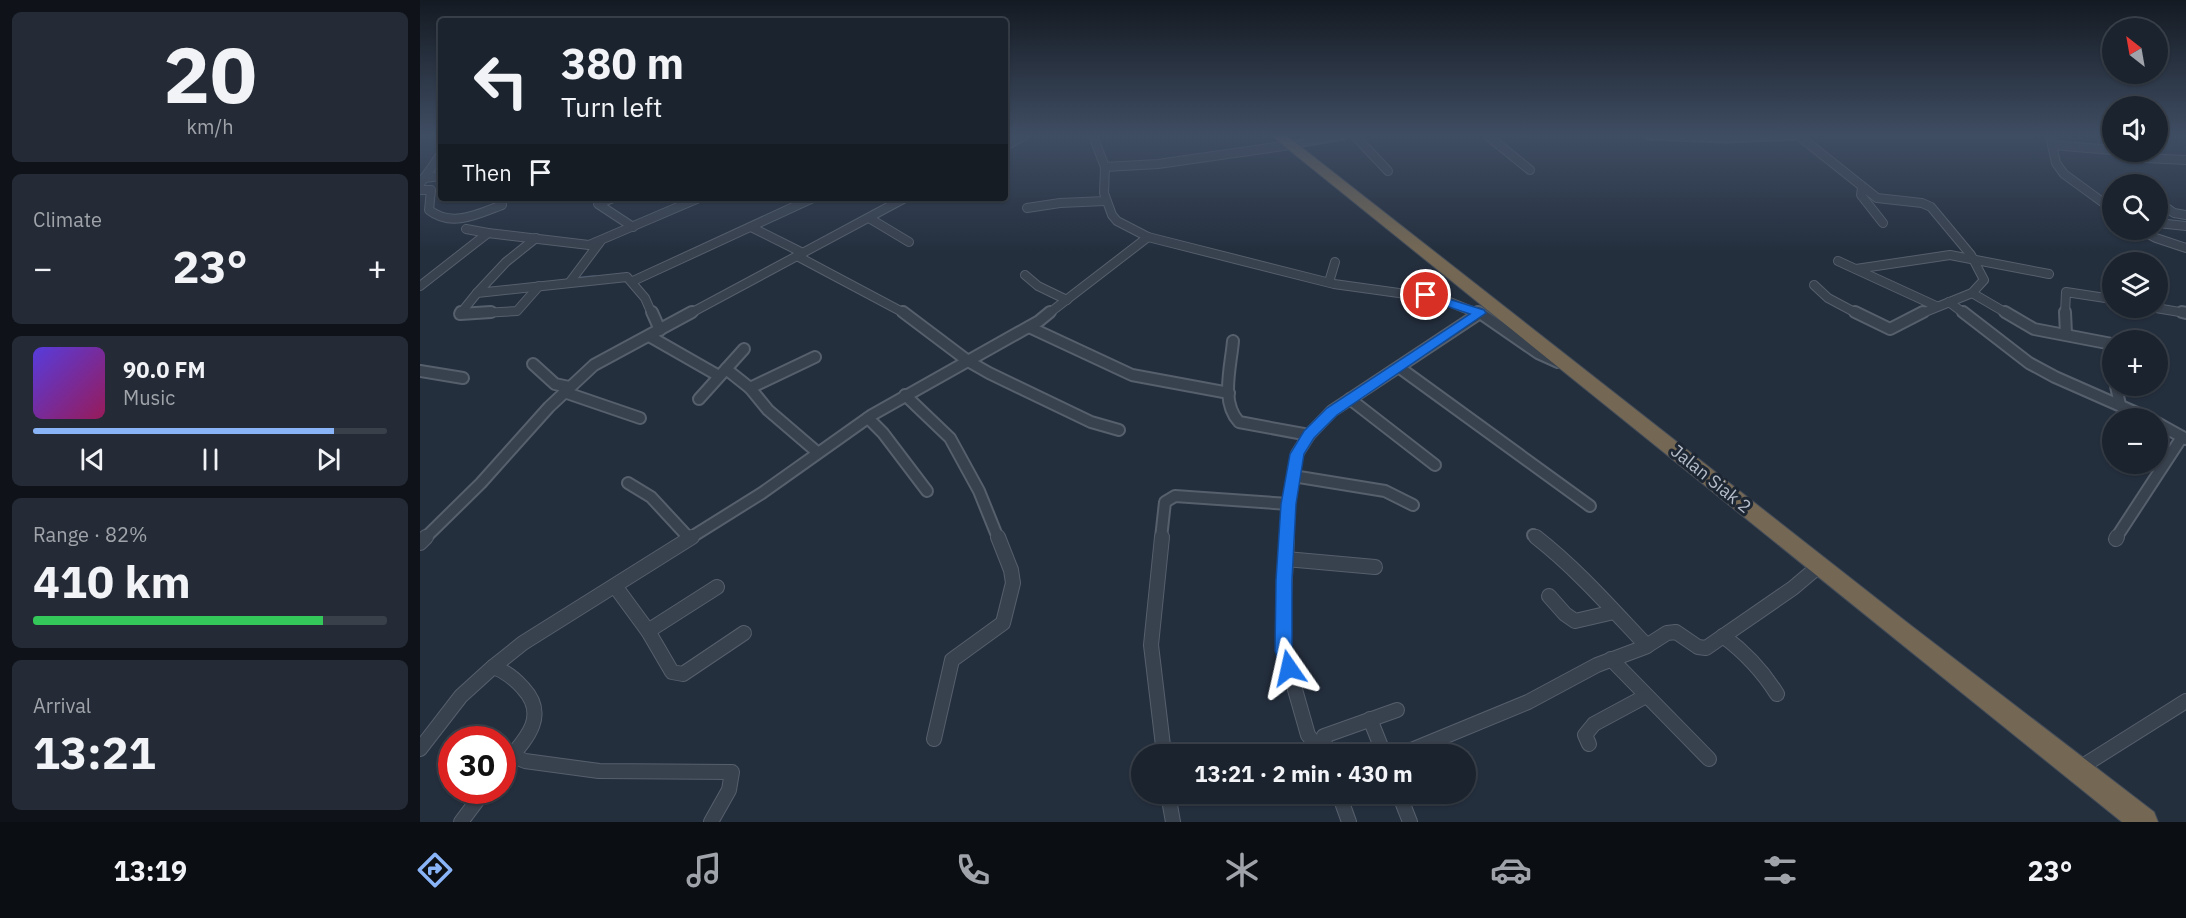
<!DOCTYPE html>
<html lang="en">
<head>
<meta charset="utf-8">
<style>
	body { margin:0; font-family:"IBM Plex Sans",sans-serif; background:#242b36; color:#f1f3f6; height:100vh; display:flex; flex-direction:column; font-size:22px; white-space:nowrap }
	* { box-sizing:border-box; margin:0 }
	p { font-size:20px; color:#a0a4aa }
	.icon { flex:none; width:33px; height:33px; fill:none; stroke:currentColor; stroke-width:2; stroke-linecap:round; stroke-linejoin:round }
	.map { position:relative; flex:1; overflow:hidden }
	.sheet { display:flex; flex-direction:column; gap:12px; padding:12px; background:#0f1319; width:420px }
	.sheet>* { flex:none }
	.banner { position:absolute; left:18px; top:18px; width:570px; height:183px; border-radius:6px; box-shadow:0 2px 4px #0004,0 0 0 2px #39404a; background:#1b232e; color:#f1f3f6; overflow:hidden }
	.needle { width:39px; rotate:329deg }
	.buttons { position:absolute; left:1682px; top:18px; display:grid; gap:12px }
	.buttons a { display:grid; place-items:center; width:66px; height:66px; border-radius:50%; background:#1b232e; box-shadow:0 2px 4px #0004,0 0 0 2px #39404a; font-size:30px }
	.speed { position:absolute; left:18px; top:726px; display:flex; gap:12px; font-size:30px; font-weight:700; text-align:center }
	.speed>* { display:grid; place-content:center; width:78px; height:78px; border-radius:50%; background:#1b232e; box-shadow:0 2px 4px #0004,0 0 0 2px #39404a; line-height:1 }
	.speed .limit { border:9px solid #d22; background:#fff; color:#111 }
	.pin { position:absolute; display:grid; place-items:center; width:51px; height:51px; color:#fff; margin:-26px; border:3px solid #fff; border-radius:50%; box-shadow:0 2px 6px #0007 }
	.me { position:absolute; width:66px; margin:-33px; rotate:349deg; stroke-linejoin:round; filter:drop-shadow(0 0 4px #0008) }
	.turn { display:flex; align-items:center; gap:21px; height:126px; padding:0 24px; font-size:27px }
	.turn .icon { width:78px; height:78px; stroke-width:2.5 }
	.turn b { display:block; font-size:42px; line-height:51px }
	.then { display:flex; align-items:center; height:57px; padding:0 24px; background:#0003; gap:12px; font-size:22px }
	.big { font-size:45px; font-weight:700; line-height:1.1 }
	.sheet .card { flex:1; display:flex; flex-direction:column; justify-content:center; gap:9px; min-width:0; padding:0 21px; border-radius:9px; background:#242b36 }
	.sheet .dial { align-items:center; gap:0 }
	.dial b { font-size:78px; line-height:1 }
	.song { display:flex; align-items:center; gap:18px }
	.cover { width:72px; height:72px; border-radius:9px; background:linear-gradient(135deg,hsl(250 70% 55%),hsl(330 70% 35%)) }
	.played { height:6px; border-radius:3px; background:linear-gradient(90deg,#8ab4f8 85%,#39404a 85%) }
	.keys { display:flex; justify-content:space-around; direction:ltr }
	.heat { display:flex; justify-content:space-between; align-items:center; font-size:33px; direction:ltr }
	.charge { height:9px; border-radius:4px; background:linear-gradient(90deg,#34c759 82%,#39404a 0) }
	.trip { position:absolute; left:711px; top:744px; width:345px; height:60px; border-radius:30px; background:#1b232e; box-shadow:0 2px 4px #0004,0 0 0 2px #39404a; font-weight:700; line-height:60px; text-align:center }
	.tabs { display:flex; height:96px; justify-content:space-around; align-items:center; background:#0b0e12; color:#a0a4aa }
	.tabs .icon { width:42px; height:42px }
	.tabs .current { color:#8ab4f8 }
	.tabs b { font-size:27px; color:#f1f3f6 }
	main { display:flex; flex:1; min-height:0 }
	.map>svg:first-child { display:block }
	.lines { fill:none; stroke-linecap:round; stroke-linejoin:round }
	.stream { stroke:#394c67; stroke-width:2 }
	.street-far2-casing { stroke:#565f6c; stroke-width:10 }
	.street-far1-casing { stroke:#565f6c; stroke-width:14 }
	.street-casing { stroke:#565f6c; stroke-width:16 }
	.secondary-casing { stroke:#565f6c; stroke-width:3 }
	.highway-casing { stroke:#434c59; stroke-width:2 }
	.street-far2 { stroke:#38414e; stroke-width:8 }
	.street-far1 { stroke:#38414e; stroke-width:10 }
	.street { stroke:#38414e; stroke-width:14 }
	.secondary { fill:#465061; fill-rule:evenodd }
	.highway { fill:#746855; fill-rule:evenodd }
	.route { fill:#1a73e8; stroke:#114b97; stroke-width:1.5 }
	.labels { text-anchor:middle; stroke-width:6; stroke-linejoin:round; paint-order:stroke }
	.street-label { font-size:18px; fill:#b4bcc9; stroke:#1d2633 }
</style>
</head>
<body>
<main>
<section class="sheet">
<div class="card dial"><b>20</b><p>km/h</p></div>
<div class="card"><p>Climate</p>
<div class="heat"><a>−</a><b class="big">23°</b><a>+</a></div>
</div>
<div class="card">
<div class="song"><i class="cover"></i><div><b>90.0 FM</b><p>Music</p></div></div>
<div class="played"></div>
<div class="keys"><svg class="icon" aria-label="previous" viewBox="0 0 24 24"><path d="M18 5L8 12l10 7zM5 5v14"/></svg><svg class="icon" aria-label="pause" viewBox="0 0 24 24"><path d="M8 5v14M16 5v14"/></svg><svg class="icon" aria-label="next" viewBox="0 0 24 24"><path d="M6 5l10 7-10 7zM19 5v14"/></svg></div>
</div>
<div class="card"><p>Range · 82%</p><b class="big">410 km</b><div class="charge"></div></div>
<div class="card"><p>Arrival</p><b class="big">13:21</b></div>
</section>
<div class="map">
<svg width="1766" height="822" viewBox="0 0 1766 822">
	<rect width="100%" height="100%" fill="#242f3e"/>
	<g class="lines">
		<!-- stream -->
		<path class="stream" d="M 155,278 L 175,276"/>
		<!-- street-far2 casing -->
		<g class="street-far2-casing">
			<g id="street-far2">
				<path d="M 673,136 L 685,167 L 738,164 L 870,145"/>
				<path d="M 935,136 L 968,171"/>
				<path d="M 1068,136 L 1110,170"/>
				<path d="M 1379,136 L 1457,198 L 1502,203 L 1511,207 L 1551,255 L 1564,280 L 1552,293 L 1500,314"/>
				<path d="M 1630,136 L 1636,163 L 1644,174 L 1692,209"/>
				<path d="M 1632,145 L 1692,150"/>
				<path d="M 585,146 L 604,136"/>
				<path d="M 1704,152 L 1726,158 L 1766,160"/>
				<path d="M 685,167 L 684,193 L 692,215 L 697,221 L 728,237 L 914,284 L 1022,299 L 1059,314"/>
				<path d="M 4,178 L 21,176"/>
				<path d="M 0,184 L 21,154"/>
				<path d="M 1442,188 L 1441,195 L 1463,223"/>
				<path d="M 0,190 L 11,190 L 9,210 C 32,228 58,214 82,205"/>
				<path d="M 193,198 L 178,204 L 213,227"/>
				<path d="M 1744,206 L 1754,213 L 1766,215"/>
				<path d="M 607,208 L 640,203 L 685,201"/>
				<path d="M 449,218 L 489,242"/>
				<path d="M 1738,223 L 1766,226"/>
				<path d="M 331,227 L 383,253"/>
				<path d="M 46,229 L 68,233"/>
				<path d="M 1721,230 L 1736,238 L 1766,248"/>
				<path d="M 116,238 L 86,262 L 57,293 L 207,277 L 225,298 L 232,314"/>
				<path d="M 377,256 L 486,314"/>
				<path d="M 1418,261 L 1516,306"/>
				<path d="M 1436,269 L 1530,255 L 1629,274"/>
				<path d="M 605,275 L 618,286 L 647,300"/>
				<path d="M 213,281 L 393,198"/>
				<path d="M 150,282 L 180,242"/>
				<path d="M 909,282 L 915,262"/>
				<path d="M 1394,285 L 1408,298 L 1438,314"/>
				<path d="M 0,286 L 68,233 L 169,245 L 279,198"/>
				<path d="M 1552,293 L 1588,314"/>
				<path d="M 1529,302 L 1545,314"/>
				<path d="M 1736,308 L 1766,313"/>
				<path d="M 40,314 L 57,293"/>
				<path d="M 43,314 L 97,311 L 119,286"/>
				<path d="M 269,314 L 485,198"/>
				<path d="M 628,314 L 728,237"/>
				<path d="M 1645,314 L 1646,292 L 1692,299"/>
			</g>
		</g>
		<!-- street-far1 casing -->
		<g class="street-far1-casing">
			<g id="street-far1">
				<path d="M 41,312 L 40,314 L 71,312"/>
				<path d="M 232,312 L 240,330"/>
				<path d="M 483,312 L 548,361 L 569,373 L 671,422 L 699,430"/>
				<path d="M 1435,312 L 1470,329 L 1503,312"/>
				<path d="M 1543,312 L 1609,363 L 1635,377 L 1728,418"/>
				<path d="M 1585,312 L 1614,329 L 1692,344"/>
				<path d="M 1645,312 L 1646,334"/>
				<path d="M 1762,312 L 1766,313"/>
				<path d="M 1060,313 L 1118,353 L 1138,362"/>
				<path d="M 609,327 L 712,375 L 809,393"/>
				<path d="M 229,336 L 299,376"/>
				<path d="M 813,341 C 811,366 800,402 819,422 L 889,435"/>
				<path d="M 395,357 L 330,388 L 348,410 L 397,452"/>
				<path d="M 113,364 L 135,384 L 149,387"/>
				<path d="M 980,368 L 1170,506"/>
				<path d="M 306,369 L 330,388"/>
				<path d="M 0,371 L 43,378"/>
				<path d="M 1696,386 L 1700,405"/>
				<path d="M 144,392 L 220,418"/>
				<path d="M 485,395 L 530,438 L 559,491 L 578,538"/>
				<path d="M 279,399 L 324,349"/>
				<path d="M 930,399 L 1015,465"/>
				<path d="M 448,418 L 463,433 L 507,491"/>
				<path d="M 1737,423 L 1766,439"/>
				<path d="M 873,476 L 965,491 L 993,505"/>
				<path d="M 208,483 L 231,497 L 269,538"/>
				<path d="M 1113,535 L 1117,538"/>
				<path d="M 5,538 L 61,483 L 129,407 L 174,365 L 272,312"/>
				<path d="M 270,538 L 342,493 L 452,415 L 619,321 L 630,312"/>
				<path d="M 741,538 L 745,502 L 755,496 L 869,504"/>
				<path d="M 867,538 L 869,504 L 877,454 L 889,435 L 912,411 L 1060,313 L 1058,312"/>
				<path d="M 1696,538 L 1762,437"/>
			</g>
		</g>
		<!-- street casing -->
		<g class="street-casing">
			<g id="street">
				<path d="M 742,537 L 731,645 L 744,754"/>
				<path d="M 867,537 L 863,617 L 864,651 L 888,735 L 897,746 L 903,746"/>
				<path d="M 1116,537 C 1157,569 1191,608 1227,646"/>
				<path d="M 1696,539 L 1697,537"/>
				<path d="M 0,543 L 6,537"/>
				<path d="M 866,559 L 955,567"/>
				<path d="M 195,586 L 228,631 L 252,672 L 263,674 L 324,633"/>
				<path d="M 1129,596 L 1145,614 L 1155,621 L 1194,612"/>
				<path d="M 228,631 L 297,587"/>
				<path d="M 1303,636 C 1326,653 1342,670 1357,694"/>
				<path d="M 1191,659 L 1289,759"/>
				<path d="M 950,719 L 964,754"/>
				<path d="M 514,739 L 532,660 L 583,623 L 593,583 L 591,570 L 578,537"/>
				<path d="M 1169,744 L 1165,735 L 1174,724 L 1226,696"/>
				<path d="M 0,749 L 41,696 L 73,667"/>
				<path d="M 906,754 L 904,736 L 977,710"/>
				<path d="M 982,754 L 1108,702 L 1177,665 L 1225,647 L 1247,633 L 1256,632 L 1278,647 L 1286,648 L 1373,588 L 1399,566"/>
				<path d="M 91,755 L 105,761 L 179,771 L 312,772 L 309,790 L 291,822"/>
				<path d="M 82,767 C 102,743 131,718 103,688 C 95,679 85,671 73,667 L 103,643 L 272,537"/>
				<path d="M 1658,769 L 1766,701"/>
				<path d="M 748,794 L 753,822"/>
				<path d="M 919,794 L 929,822"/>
				<path d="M 979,794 L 990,822"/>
				<path d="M 41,822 L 65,790"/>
			</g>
		</g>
		<!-- secondary casing -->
		<g class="secondary-casing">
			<g id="secondary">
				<path d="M 907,136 L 929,136 L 924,139 L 870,148 L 865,145 L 870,142 Z"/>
				<path d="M 1223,136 L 1384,136 L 1379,139 L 1306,142 L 1228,139 Z"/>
			</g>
		</g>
		<!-- highway casing -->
		<g class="highway-casing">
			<path id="highway" d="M 852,136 L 867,136 L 1489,624 L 1734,812 L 1738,822 L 1702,822 Z"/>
		</g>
		<!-- street-far2 -->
		<use href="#street-far2" class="street-far2"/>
		<!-- street-far1 -->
		<use href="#street-far1" class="street-far1"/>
		<!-- street -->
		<use href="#street" class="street"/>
		<!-- secondary -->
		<use href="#secondary" class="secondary"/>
		<!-- highway -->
		<use href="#highway" class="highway"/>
	</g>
	<!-- sky -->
	<linearGradient id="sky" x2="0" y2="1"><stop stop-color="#141a22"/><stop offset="0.54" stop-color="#3f4d63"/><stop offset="1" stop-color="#3f4d63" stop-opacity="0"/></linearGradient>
	<rect width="1766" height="251" fill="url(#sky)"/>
	<!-- route -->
	<path class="route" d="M 1006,292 L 1064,310 L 1066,313 L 917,415 L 894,438 L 884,454 L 876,504 L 872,580 L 872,651 L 878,668 L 875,674 L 869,676 L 863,674 L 855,651 L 856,580 L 861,504 L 870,454 L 884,431 L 907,408 L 1050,314 L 1002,298 L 1001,295 Z"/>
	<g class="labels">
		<!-- street labels -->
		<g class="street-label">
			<text transform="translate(1291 479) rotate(39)" y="6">Jalan Siak 2</text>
		</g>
	</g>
</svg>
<div class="buttons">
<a><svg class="needle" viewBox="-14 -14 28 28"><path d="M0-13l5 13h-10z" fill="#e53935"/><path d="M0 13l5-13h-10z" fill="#a0a4aa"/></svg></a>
<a><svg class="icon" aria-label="sound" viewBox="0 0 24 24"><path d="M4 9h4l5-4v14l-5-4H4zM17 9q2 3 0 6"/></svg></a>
<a><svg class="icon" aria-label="search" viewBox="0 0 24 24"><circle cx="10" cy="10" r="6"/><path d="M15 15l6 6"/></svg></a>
<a><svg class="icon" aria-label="layers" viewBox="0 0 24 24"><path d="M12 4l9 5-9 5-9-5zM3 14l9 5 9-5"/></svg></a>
<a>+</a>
<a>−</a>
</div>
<div class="speed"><div class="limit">30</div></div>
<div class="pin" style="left:1006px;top:295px;background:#d93025"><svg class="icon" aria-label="arrive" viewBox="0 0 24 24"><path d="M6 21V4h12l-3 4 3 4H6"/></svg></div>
<svg class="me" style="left:869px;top:668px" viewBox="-20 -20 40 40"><path d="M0-17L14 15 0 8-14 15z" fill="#1a73e8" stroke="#fff" stroke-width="4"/></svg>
<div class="trip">13:21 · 2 min · 430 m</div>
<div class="banner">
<div class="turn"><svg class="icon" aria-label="left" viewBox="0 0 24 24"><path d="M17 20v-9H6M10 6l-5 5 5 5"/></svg><div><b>380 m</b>Turn left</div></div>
<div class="then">Then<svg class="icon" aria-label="arrive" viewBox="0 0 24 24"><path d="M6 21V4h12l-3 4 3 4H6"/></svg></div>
</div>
</div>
</main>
<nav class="tabs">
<b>13:19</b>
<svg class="icon current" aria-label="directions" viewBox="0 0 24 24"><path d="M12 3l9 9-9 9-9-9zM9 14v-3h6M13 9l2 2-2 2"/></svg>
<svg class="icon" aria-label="music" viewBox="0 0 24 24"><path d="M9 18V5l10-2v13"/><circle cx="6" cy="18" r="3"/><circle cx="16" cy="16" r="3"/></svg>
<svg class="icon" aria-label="phone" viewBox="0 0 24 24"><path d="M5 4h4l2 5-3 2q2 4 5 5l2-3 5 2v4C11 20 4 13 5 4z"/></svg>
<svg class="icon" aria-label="climate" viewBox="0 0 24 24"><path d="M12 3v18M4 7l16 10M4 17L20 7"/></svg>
<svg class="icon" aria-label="car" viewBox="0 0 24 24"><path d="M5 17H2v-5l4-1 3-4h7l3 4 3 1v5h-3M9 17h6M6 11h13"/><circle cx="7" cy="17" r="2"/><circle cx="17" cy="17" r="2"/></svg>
<svg class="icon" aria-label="filters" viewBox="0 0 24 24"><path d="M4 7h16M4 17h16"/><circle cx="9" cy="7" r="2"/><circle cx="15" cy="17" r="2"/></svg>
<b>23°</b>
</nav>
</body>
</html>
